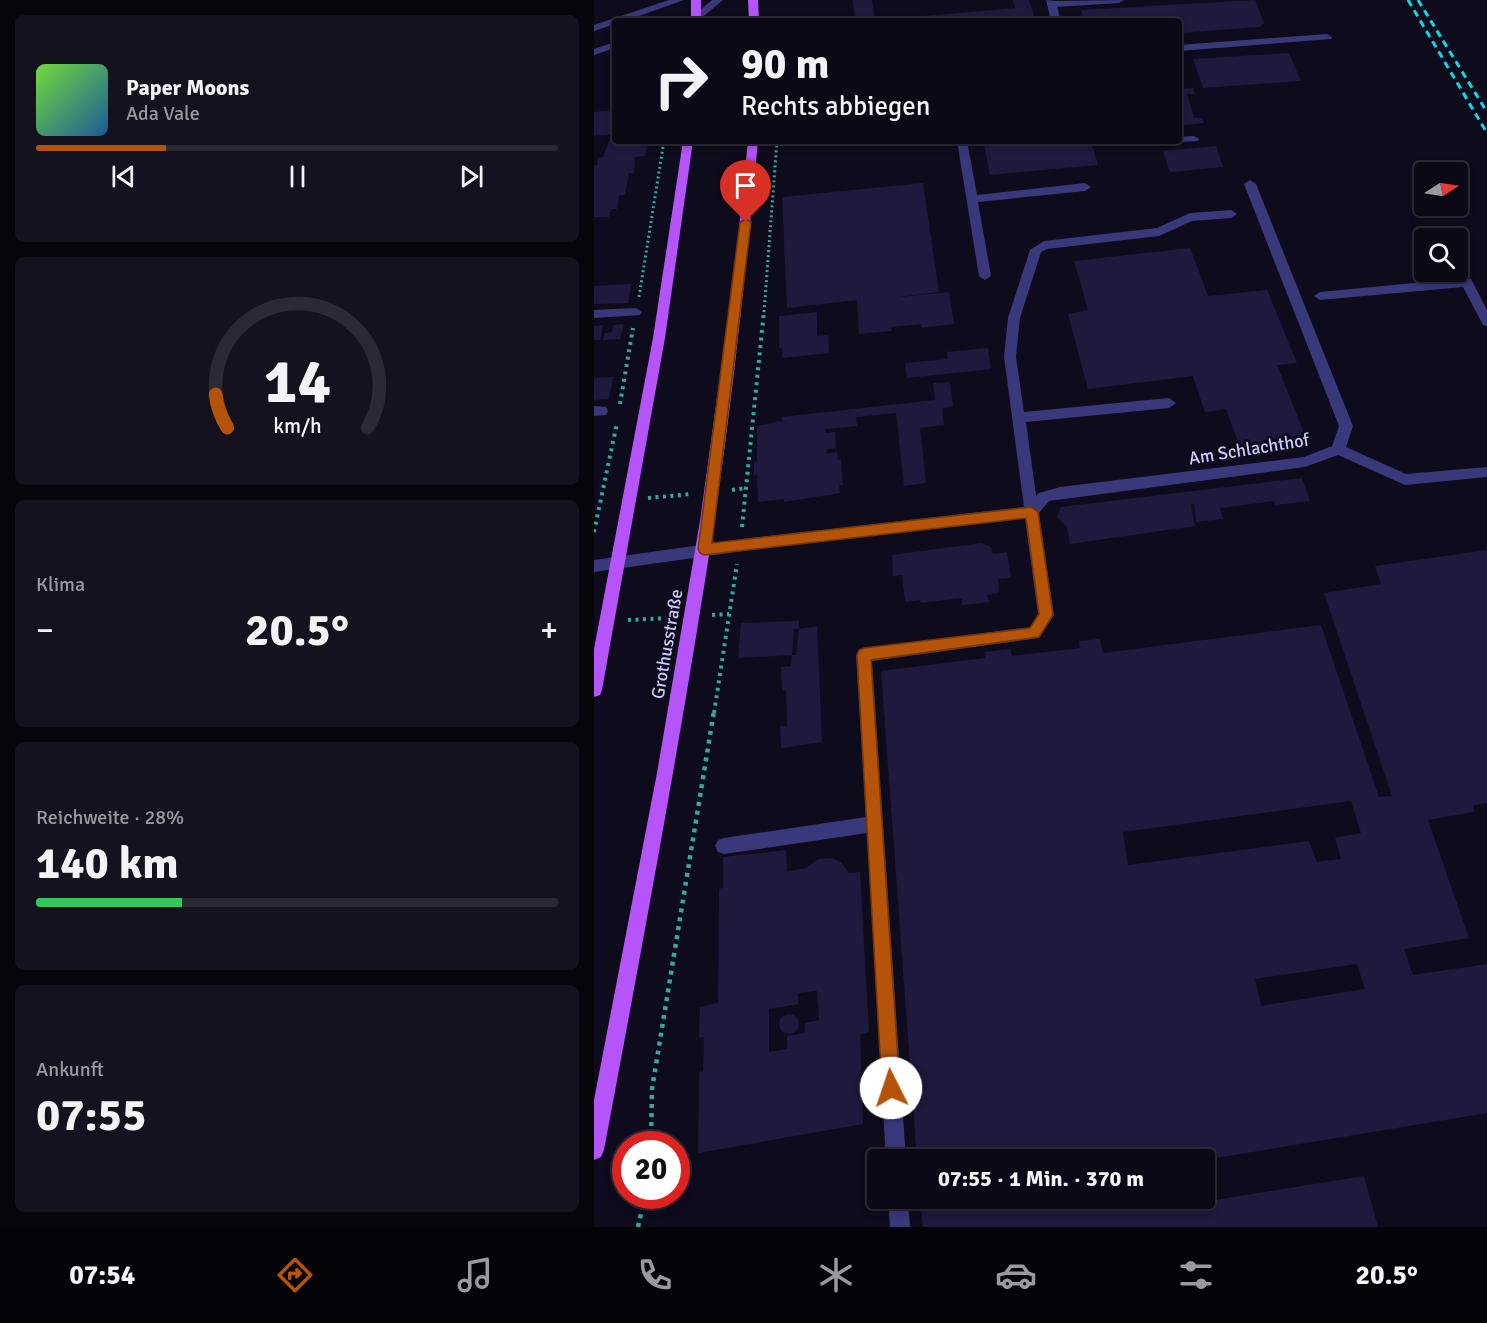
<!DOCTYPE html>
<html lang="de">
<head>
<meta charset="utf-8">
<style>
	body { margin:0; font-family:Signika,sans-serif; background:#13121e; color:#f1f3f6; height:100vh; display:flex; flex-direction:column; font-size:22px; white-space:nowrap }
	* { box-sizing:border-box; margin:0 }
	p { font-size:20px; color:#999aa0 }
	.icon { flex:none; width:33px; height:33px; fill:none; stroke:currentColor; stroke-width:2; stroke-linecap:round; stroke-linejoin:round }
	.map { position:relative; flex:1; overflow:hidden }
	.drawer { display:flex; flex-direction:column; gap:15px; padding:15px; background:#06050c; width:594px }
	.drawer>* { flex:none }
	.hud { position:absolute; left:18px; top:18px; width:570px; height:126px; border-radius:6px; box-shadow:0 3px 9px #0003,0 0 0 2px #2a2a34; background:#0a0915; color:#f1f3f6; overflow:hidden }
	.needle { width:39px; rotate:78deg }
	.buttons { position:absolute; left:820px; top:162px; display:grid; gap:12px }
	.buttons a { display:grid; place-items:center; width:54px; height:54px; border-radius:6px; background:#0a0915; box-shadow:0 3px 9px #0003,0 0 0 2px #2a2a34; font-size:30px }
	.speed { position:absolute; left:18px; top:1131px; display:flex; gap:12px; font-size:30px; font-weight:700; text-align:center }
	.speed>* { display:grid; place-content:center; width:78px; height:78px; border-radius:50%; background:#0a0915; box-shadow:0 3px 9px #0003,0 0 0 2px #2a2a34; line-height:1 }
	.speed .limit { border:9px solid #d22; background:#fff; color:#111 }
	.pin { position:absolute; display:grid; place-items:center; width:51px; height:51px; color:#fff; margin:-62px -26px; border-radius:50% 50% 50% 0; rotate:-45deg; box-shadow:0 0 6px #0007 }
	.pin .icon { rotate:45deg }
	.me { position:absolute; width:66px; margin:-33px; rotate:356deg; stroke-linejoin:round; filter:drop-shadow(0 0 4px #0008) }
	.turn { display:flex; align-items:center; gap:21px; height:126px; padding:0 30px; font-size:27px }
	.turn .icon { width:78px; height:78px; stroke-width:2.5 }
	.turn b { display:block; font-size:42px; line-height:51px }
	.big { font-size:45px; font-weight:700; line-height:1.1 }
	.drawer .tile { flex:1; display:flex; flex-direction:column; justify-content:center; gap:9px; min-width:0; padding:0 21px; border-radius:9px; background:#13121e }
	.drawer .dial { align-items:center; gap:0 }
	.dial svg { height:156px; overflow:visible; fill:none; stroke:#2a2a34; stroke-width:7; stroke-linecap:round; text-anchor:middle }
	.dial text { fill:#f1f3f6; stroke:none }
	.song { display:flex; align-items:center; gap:18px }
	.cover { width:72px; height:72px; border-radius:9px; background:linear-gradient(135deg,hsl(100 70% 55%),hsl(210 70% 35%)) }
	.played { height:6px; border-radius:3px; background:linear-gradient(90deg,#b45309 25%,#2a2a34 25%) }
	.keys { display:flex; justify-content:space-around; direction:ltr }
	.heat { display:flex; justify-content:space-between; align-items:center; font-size:33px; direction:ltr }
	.charge { height:9px; border-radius:4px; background:linear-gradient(90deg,#34c759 28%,#2a2a34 0) }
	.trip { position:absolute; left:273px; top:1149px; width:348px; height:60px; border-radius:6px; background:#0a0915; box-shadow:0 3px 9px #0003,0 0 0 2px #2a2a34; font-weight:700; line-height:60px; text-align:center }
	.tabs { display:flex; height:96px; justify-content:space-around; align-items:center; background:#040408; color:#999aa0 }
	.tabs .icon { width:42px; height:42px }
	.tabs .active { color:#b45309 }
	.tabs b { font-size:27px; color:#f1f3f6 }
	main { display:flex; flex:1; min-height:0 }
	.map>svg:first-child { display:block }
	.building { fill:#1f193d; fill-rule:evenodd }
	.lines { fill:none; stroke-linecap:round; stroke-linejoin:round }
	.path-far2 { stroke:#31aa9e; stroke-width:3; stroke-dasharray:2 3; stroke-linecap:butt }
	.path-far1 { stroke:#31aa9e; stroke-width:4; stroke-dasharray:3 4.5; stroke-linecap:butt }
	.path { stroke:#31aa9e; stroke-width:4.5; stroke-dasharray:4 5; stroke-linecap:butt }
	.minor { fill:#39387a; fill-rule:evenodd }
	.major { fill:#b554f9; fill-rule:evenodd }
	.rail { stroke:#08dcea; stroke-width:3; stroke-dasharray:7 5; stroke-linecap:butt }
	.route { fill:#b45309; stroke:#753606; stroke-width:1.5 }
	.labels { text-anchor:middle; stroke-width:6; stroke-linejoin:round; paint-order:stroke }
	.street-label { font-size:18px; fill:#cdc9fd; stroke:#0e0c1c }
</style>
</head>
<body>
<main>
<section class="drawer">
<div class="tile">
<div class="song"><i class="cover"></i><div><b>Paper Moons</b><p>Ada Vale</p></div></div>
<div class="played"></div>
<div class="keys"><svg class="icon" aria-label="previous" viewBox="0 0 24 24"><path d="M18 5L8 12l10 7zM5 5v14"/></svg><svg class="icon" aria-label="pause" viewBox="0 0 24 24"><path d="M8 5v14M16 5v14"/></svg><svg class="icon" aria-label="next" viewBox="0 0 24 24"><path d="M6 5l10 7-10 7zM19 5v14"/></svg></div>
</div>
<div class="tile dial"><svg viewBox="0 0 100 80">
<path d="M14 69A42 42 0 1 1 86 69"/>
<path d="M14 69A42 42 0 0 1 8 52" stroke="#b45309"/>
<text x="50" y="56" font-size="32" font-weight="700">14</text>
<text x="50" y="72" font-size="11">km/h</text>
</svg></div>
<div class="tile"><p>Klima</p>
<div class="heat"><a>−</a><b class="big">20.5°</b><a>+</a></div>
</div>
<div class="tile"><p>Reichweite · 28%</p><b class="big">140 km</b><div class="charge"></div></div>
<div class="tile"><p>Ankunft</p><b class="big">07:55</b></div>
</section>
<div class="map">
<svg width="893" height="1227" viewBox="0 0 893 1227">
	<rect width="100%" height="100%" fill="#0e0c1c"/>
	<!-- building -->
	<g class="building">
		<path d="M 259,0 L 278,0 L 281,21 L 261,21 Z"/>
		<path d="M 419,0 L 435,0 L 442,21 L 331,21 L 330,16 L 421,8 Z"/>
		<path d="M 661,0 L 670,23 L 666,27 L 585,33 L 585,21 L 490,21 L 487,10 Z"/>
		<path d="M 695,53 L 707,81 L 609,88 L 599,59 Z"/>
		<path d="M 599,88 L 601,94 L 593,94 L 598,110 L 600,118 L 608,118 L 610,123 L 590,125 L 588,116 L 585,116 L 585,89 Z"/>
		<path d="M 14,111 L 21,113 L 21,141 L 54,142 L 51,156 L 41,157 L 40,173 L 35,173 L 31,195 L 25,195 L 23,209 L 17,209 L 15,217 L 0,217 L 0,165 L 3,165 L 4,158 L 9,157 L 18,134 L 0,136 L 0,112 Z"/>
		<path d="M 424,141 L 497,141 L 504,165 L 396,175 L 390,144 Z"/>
		<path d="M 622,146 L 629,167 L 576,172 L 569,151 Z"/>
		<path d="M 329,183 L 345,292 L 296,298 L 355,292 L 360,324 L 328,328 L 327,324 L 297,327 L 298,331 L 265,334 L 263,300 L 193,308 L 188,197 Z"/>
		<path d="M 596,248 L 614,296 L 673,290 L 703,363 L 683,365 L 712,438 L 646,447 L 632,409 L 611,412 L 599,376 L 494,389 L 474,314 L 494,310 L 480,261 Z"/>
		<path d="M 37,284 L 34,303 L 0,304 L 0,286 Z"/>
		<path d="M 223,312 L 223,336 L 234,335 L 235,353 L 188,358 L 188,348 L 185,348 L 185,316 Z"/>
		<path d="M 30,324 L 26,339 L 9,340 L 11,333 L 18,332 L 19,325 Z"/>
		<path d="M 9,325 L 6,340 L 0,340 L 0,326 Z"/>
		<path d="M 394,348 L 397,369 L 313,378 L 311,363 L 354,359 L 353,352 Z"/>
		<path d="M 19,377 L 15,399 L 0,400 L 0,378 Z"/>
		<path d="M 356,382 L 359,406 L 348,408 L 350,425 L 326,428 L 332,483 L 310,486 L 302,413 L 262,417 L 263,426 L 231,429 L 232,433 L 241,432 L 242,448 L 233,449 L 232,454 L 243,452 L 244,460 L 247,459 L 249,485 L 245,485 L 246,493 L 190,502 L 190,499 L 164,502 L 163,475 L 160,476 L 160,462 L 163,461 L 163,426 L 186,421 L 188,424 L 188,417 L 341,400 L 339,383 Z"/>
		<path d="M 708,478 L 716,501 L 681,505 L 680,501 L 626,508 L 629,519 L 602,522 L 600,504 L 597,505 L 601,526 L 476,544 L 473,527 L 463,517 L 467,507 Z"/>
		<path d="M 388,543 L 397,547 L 399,554 L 413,552 L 417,578 L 404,579 L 405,593 L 393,595 L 395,602 L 368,605 L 368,598 L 327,603 L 326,600 L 311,602 L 308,575 L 299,576 L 298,555 Z"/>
		<path d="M 893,550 L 893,803 L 879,805 L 880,812 L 834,820 L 875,938 L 810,949 L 819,975 L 893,964 L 893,1113 L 610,1160 L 323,1160 L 287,671 L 391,658 L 390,652 L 416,649 L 418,656 L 486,648 L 485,641 L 506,639 L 509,653 L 727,625 L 785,797 L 798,796 L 730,593 L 787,584 L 781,566 ZM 757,801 L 767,833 L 741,838 L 747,859 L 723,862 L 715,841 L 534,865 L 529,832 ZM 763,964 L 771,989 L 667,1006 L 661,979 Z"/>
		<path d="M 205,621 L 205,629 L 200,629 L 198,655 L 144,658 L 147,623 Z"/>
		<path d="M 223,626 L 228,742 L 187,748 L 186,726 L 193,726 L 192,690 L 188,691 L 187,667 L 197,666 L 198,655 L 202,655 L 205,629 Z"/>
		<path d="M 192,850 L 193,872 L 212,868 L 224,859 L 237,858 L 247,862 L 255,873 L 266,872 L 275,1032 L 266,1035 L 269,1124 L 104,1153 L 105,1072 L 109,1071 L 110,1037 L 105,1038 L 106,1007 L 124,1003 L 125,889 L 129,888 L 129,857 ZM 223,991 L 225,1020 L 211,1023 L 211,1033 L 193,1036 L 193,1049 L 175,1052 L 175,1009 L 204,1004 L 204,993 Z"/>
		<circle cx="195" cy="1024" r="10"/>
		<path d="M 770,1176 L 784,1227 L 329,1227 L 326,1198 L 602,1198 L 603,1203 Z"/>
	</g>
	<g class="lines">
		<!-- path-far2 -->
		<g class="path-far2">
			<path d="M 45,297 L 70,141"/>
			<path d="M 170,312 L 183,141"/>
		</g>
		<!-- path-far1 -->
		<g class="path-far1">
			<path d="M 26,404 L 39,328"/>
			<path d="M 138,490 L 152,488"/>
			<path d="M 54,498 L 98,494"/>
			<path d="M 148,527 L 170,311"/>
			<path d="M 0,532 L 23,423"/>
			<path d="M 118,615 L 135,614"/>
			<path d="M 34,620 L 77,618"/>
			<path d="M 120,713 L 143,564"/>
		</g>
		<!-- path -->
		<g class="path">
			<path d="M 57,1144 L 58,1089 L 120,711"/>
			<path d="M 44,1227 L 51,1196"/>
		</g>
		<!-- minor -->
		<g class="minor">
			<path d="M 75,0 L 90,0 L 31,21 L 21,21 L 21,24 L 0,31 L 0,25 Z"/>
			<path d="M 118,0 L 129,0 L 105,20 L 87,21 L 99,16 Z"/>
			<path d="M 452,0 L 462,1 L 530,0 L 525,3 L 463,7 L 467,21 L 457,21 Z"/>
			<path d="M 733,34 L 738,37 L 737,39 L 585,51 L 585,45 Z"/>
			<path d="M 21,42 L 21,48 L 0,55 L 0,49 Z"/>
			<path d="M 600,136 L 605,139 L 604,141 L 555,144 L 550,141 L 585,141 L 585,137 Z"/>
			<path d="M 363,141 L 373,141 L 383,195 L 491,183 L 497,187 L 491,191 L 384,202 L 397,276 L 391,280 L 385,276 Z"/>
			<path d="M 656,180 L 662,184 L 759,426 L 752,447 L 812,474 L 893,467 L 893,477 L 811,485 L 744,455 L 711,467 L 455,501 L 445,513 L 460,615 L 445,638 L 278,661 L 312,1160 L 292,1160 L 273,833 L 130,854 L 124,852 L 121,846 L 124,840 L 130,838 L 272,817 L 262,655 L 265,650 L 436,627 L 444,614 L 431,518 L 156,550 L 0,572 L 0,560 L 156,538 L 430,507 L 410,357 L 414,318 L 436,250 L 450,241 L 563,228 L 596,213 L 637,210 L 643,214 L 637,218 L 598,221 L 565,236 L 453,249 L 447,252 L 426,318 L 422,357 L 430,412 L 575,398 L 582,403 L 575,408 L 432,422 L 442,496 L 445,493 L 466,487 L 710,457 L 738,446 L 745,426 L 650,184 Z"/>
			<path d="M 873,278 L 877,279 L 893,310 L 893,326 L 889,325 L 869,287 L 726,300 L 720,296 L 726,292 Z"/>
			<path d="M 42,308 L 48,312 L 46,315 L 0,318 L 0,310 Z"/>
			<path d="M 0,406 L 12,407 L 14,411 L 12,415 L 0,416 Z"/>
			<path d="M 294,1198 L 314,1198 L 316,1227 L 296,1227 Z"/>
		</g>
		<!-- major -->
		<g class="major">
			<rect x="97" y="0" width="10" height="21"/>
			<path d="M 154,0 L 164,0 L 165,21 L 155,21 Z"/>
			<path d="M 89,141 L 99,141 L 71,338 L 8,690 L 6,695 L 0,697 L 0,649 L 59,338 Z"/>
			<path d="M 154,141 L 164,141 C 152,269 139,396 120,523 C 88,733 49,942 10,1150 L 7,1157 L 0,1160 L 0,1100 L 63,773 L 106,521 L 141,268 Z"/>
		</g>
		<!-- rail -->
		<g class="rail">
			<path d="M 814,0 L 893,133"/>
			<path d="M 824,0 L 893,112"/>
		</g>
	</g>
	<!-- route -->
	<path class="route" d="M 152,219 L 157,222 L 118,543 L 437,507 L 444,512 L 459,615 L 445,637 L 277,660 L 306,1088 L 303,1094 L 297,1096 L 291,1094 L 288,1088 L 263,655 L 265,650 L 270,648 L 436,628 L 445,614 L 432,518 L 110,555 L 106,553 L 104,549 L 146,222 Z"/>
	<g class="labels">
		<!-- street labels -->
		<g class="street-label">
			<text transform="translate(655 449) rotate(-9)" y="6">Am Schlachthof</text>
			<text transform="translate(73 644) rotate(-80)" y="6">Grothusstraße</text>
		</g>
	</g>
</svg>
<div class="buttons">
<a><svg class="needle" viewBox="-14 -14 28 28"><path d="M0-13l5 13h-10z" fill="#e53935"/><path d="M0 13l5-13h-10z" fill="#999aa0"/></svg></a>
<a><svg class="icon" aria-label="search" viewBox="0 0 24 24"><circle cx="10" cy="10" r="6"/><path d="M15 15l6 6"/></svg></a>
</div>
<div class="speed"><div class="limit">20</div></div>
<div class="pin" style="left:152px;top:222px;background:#d93025"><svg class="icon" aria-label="arrive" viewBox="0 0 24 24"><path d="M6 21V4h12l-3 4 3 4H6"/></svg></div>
<svg class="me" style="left:297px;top:1088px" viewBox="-20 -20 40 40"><circle r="19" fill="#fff"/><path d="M0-13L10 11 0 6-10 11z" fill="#b45309"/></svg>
<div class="trip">07:55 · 1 Min. · 370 m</div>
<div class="hud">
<div class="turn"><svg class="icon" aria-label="right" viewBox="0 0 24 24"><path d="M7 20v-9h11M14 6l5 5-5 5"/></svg><div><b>90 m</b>Rechts abbiegen</div></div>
</div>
</div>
</main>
<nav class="tabs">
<b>07:54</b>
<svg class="icon active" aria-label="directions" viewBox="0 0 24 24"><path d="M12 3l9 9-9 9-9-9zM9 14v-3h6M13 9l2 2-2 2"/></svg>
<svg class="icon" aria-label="music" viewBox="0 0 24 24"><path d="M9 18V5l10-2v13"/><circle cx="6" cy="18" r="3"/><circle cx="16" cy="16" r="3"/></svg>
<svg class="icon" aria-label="phone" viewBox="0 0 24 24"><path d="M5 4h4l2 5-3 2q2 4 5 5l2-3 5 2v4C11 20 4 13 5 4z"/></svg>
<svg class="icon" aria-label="climate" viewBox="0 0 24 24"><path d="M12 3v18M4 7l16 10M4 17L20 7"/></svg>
<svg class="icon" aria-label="car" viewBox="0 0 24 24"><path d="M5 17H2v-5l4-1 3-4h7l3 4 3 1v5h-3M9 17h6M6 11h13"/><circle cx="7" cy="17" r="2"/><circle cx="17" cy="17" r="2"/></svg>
<svg class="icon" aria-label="filters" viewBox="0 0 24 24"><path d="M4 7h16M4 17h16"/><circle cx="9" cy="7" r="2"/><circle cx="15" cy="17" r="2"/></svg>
<b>20.5°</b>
</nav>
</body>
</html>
